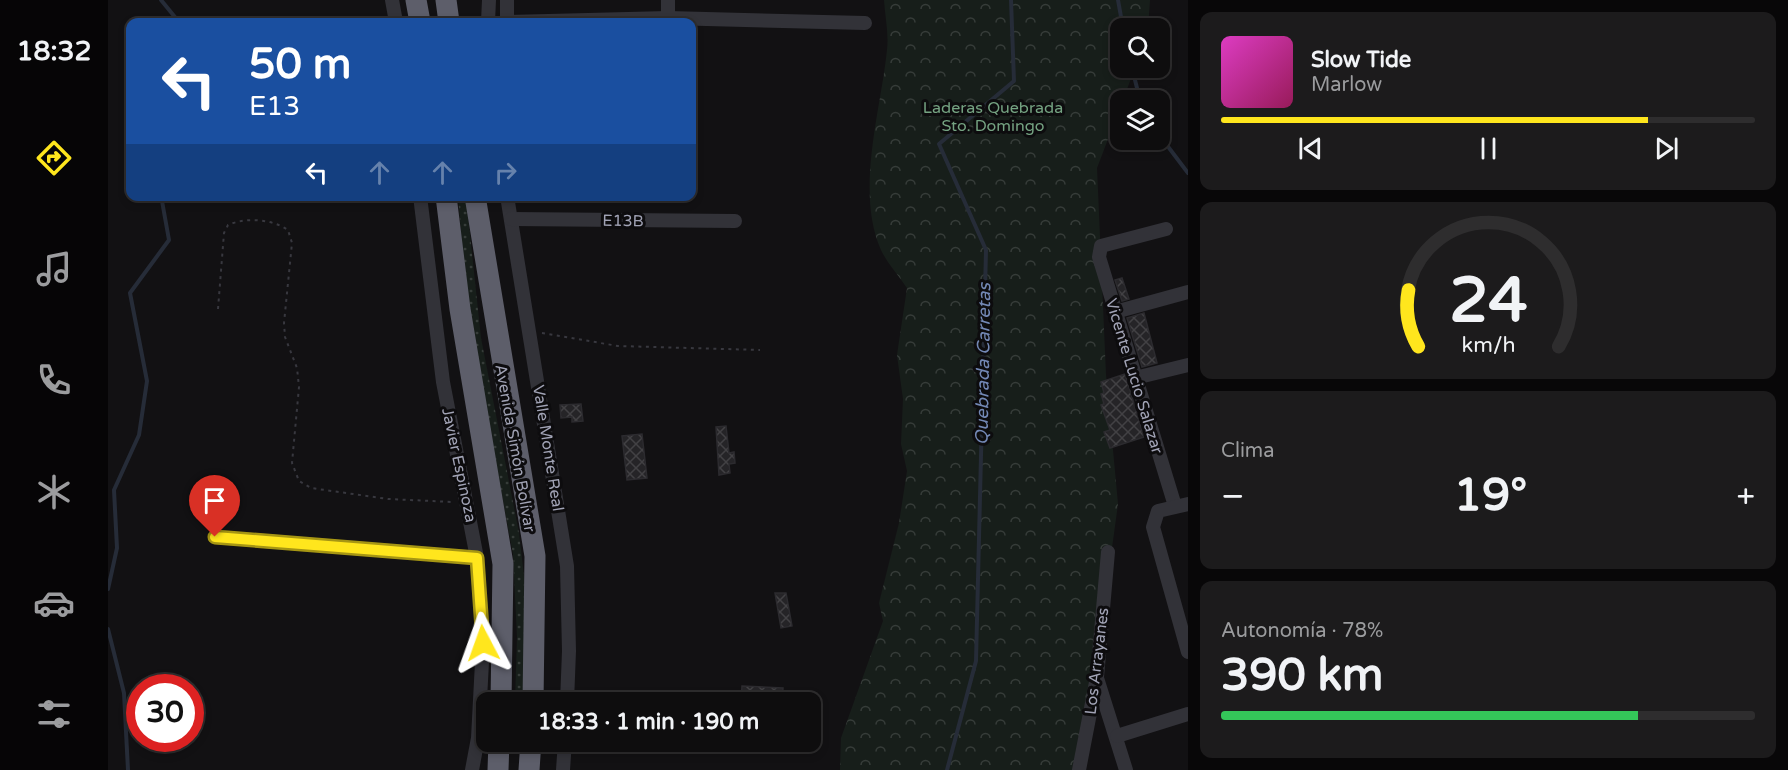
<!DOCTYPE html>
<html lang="es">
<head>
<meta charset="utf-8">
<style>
	body { margin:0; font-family:"Varela Round",sans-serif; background:#1c1b1c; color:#f1f3f6; height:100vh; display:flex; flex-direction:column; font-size:22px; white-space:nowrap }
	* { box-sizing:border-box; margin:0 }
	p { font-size:20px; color:#9b9c9e }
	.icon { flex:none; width:33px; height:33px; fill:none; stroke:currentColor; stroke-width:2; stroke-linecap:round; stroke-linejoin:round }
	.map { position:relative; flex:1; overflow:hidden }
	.drawer { display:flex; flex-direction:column; gap:12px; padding:12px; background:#080708; width:600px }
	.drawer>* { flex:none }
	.banner { position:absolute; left:18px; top:18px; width:570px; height:183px; border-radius:12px; box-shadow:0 3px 9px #0003,0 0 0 2px #2e2d2e; background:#1a4fa0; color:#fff; overflow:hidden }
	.fabs { position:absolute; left:1002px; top:18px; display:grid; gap:12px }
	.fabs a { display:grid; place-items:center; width:60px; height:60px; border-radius:12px; background:#0e0d0e; box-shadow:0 3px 9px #0003,0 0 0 2px #2e2d2e; font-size:30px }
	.speed { position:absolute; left:18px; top:674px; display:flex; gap:12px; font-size:30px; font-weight:700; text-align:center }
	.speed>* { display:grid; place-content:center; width:78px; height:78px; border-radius:50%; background:#0e0d0e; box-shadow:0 3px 9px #0003,0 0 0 2px #2e2d2e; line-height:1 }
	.speed .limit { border:9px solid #d22; background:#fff; color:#111 }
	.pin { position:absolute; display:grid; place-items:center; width:51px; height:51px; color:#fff; margin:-62px -26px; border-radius:50% 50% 50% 0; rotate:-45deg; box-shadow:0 0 6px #0007 }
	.pin .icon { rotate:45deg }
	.me { position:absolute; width:66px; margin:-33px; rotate:356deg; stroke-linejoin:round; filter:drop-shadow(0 0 4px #0008) }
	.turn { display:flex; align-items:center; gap:21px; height:126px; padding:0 24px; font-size:27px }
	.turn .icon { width:78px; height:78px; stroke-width:2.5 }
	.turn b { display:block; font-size:42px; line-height:51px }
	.lanes { display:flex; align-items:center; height:57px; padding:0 24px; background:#0003; justify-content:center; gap:30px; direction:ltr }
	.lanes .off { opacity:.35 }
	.big { font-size:45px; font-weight:700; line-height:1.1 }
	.drawer .card { flex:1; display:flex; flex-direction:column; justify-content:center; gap:9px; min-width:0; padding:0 21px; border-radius:12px; background:#1c1b1c }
	.drawer .dial { align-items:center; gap:0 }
	.dial svg { height:156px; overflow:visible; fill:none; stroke:#2e2d2e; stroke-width:7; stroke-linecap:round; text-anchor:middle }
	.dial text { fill:#f1f3f6; stroke:none }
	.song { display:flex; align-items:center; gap:18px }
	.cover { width:72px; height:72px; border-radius:9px; background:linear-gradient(135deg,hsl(310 70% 55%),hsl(330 70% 35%)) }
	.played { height:6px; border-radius:3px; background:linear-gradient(90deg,#ffe61d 80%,#2e2d2e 80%) }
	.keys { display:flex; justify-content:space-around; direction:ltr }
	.heat { display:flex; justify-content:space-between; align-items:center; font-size:33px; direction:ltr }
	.charge { height:9px; border-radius:4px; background:linear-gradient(90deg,#34c759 78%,#2e2d2e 0) }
	.trip { position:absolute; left:368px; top:692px; width:345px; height:60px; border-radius:12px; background:#0e0d0e; box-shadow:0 3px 9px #0003,0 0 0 2px #2e2d2e; font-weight:700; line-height:60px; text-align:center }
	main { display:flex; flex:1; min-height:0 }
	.dock { display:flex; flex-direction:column; width:108px; justify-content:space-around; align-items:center; background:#060506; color:#9b9c9e }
	.dock .icon { width:42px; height:42px }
	.dock .selected { color:#ffe61d }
	.dock b { font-size:27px; color:#f1f3f6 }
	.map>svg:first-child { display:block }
	.grass { fill:url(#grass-dots) }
	.forest { fill:url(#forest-crowns) }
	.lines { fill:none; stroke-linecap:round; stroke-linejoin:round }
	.stream { stroke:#262c38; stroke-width:4 }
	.building { fill:url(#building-cross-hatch); stroke:#2c2b2f; stroke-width:1.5 }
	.path { stroke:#38383f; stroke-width:2; stroke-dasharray:3 4.5; stroke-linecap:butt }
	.minor { stroke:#323238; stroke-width:14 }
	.highway { stroke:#5d5e6a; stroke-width:21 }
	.route-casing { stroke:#a69613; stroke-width:15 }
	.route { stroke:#ffe61d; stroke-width:10 }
	.labels { text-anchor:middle; stroke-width:6; stroke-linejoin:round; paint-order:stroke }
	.park-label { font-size:16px; fill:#75a382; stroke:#0d0c0e }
	.street-label { font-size:16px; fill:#a1a3b5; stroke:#0d0c0e }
	.water-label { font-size:18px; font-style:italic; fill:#7388b5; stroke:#0d0c0e }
</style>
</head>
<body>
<main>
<nav class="dock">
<b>18:32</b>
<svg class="icon selected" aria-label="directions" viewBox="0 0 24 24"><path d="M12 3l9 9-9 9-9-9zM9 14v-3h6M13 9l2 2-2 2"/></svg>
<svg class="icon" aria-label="music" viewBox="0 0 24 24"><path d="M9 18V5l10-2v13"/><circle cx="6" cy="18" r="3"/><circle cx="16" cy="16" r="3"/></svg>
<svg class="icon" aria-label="phone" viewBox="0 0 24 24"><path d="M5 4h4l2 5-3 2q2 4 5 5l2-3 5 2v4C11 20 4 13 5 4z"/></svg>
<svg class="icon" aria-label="climate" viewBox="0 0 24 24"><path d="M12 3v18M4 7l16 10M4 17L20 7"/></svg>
<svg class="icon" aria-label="car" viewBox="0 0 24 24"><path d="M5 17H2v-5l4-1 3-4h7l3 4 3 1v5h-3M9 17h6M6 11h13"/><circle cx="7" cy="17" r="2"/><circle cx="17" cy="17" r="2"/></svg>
<svg class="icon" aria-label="filters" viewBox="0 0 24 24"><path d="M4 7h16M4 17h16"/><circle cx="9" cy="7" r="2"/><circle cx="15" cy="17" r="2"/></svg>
</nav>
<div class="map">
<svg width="1080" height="770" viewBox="0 0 1080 770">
	<defs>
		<pattern id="grass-dots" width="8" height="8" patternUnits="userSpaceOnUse" patternTransform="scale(1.5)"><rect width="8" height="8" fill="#171e1a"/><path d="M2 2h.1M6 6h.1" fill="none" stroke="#363c39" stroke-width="1.8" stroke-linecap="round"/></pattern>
		<pattern id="forest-crowns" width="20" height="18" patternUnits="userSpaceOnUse" patternTransform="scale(1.5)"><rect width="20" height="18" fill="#171e1a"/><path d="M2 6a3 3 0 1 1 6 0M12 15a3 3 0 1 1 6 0" fill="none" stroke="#363c39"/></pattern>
		<pattern id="building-cross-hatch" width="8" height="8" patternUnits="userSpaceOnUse" patternTransform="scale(1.5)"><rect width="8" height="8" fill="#252427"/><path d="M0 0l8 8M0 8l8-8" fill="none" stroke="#424144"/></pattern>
	</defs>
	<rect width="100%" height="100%" fill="#121113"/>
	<!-- grass -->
	<path class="grass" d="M 350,197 L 358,197 L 373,338 L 411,533 L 416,576 L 418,637 L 414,702 L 407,702 L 409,637 L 405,554 L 377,405 L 356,268 Z"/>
	<!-- forest -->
	<path class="forest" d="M 776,0 L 1042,0 L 1040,28 L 1012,28 L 1012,68 L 1027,68 L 989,168 L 998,375 L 1010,504 L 992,635 L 969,770 L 732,770 L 733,738 L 775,621 L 771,603 L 791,523 L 799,471 L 793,444 L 795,399 L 789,355 L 799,288 C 791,276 779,263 773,250 C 747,191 773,110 779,50 C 781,34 777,16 776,0 Z"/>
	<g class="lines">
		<!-- stream -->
		<g class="stream">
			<path d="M 53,0 L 71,22"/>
			<path d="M 1010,0 L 1015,28"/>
			<path d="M 1024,68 L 1032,100"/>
			<path d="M 1052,136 L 1080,173"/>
			<path d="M 0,589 L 9,548 L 6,490 L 31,435 L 39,381 L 22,293 L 61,240 L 54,201 L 49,196"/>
			<path d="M 0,629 L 16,693 L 20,770"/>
			<path d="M 839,770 L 868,661 L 878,250 L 831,144 L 906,81 L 903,0"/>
		</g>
	</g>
	<!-- building -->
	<g class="building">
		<path d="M 1014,278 L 1021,299 L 1014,301 L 1007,280 Z"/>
		<path d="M 1036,313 L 1049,363 L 1034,367 L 1019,318 Z"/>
		<path d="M 1017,374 L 1036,437 L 1002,448 L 996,432 L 1002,430 L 993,405 L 996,404 L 993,394 L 996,393 L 993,382 Z"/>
		<path d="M 473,404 L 475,421 L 464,422 L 464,417 L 453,418 L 452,405 Z"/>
		<path d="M 618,426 L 621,453 L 626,452 L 627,463 L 621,464 L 622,473 L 611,475 L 608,427 Z"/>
		<path d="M 534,434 L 539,478 L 519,480 L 514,436 Z"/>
		<path d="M 667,593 L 678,593 L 684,626 L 673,628 Z"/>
		<path d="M 634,686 L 675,688 L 674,702 L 633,702 Z"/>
	</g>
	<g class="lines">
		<!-- path -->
		<g class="path">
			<path d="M 110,309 L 116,233 L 120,225 C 138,217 164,219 180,230 L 184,243 L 176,323 L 177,337 L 189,368 L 191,387 L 184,463 L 191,481 L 203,488 L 280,499 L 345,502"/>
			<path d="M 434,333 L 510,346 L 652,350"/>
		</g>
		<!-- minor -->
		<g class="minor">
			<path d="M 284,0 L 288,22"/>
			<path d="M 399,0 L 399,22 L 560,18 L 757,23"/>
			<path d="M 560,18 L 560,0"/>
			<path d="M 380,22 L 381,0"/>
			<path d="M 312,196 L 335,382 L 369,558 L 375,643 L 370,738 L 364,770"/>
			<path d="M 399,196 L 459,566 L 461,651 L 459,702"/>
			<path d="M 403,219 L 627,221"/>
			<path d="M 1058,229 L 993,246 L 991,257 L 1067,506"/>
			<path d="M 1007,312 L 1080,292"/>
			<path d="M 1027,378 L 1080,365"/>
			<path d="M 1080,504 L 1050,511 L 1045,527 L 1080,652"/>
			<path d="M 107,537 L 369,558"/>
			<path d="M 989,678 L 1018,770"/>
			<path d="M 1009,736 L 1080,714"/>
			<path d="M 455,770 L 457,741"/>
			<path d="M 971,770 L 989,677 L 1000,552"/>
		</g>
		<!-- highway -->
		<g class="highway">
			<path d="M 308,0 L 312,22"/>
			<path d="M 338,0 L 341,22"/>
			<path d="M 338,196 L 352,309 L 395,564 L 393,702"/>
			<path d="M 367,196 L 427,556 L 425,702"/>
			<path d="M 390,770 L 391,741"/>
			<path d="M 421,770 L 423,741"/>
		</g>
	</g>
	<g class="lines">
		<!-- route casing -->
		<g class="route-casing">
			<path id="route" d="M 107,537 L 369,558 L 375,643"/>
		</g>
		<!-- route -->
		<use href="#route" class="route"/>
	</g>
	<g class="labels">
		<!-- park labels -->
		<g class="park-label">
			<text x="885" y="113">Laderas Quebrada<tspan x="885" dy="18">Sto. Domingo</tspan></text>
		</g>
		<!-- street labels -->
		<g class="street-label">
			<text transform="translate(515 220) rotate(1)" y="6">E13B</text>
			<text transform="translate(1027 376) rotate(73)" y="6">Vicente Lucio Salazar</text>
			<text transform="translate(408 448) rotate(80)" y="6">Avenida Simón Bolívar</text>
			<text transform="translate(441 448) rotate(81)" y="6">Valle Monte Real</text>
			<text transform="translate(352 465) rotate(78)" y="6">Javier Espinoza</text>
			<text transform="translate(988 661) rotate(-83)" y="6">Los Arrayanes</text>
		</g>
		<!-- water labels -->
		<g class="water-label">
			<text transform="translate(875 364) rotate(-89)" y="6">Quebrada Carretas</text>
		</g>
	</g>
</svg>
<div class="fabs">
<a><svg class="icon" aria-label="search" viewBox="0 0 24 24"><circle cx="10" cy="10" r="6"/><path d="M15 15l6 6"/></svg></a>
<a><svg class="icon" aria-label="layers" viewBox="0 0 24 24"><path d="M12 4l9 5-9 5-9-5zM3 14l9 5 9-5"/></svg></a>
</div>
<div class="speed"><div class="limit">30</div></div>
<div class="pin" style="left:107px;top:537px;background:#d93025"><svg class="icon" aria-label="arrive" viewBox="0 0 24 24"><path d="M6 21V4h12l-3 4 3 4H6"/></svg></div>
<svg class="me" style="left:375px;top:643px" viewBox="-20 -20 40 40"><path d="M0-17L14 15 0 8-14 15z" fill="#ffe61d" stroke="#fff" stroke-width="4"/></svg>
<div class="trip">18:33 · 1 min · 190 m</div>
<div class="banner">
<div class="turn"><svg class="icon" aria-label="left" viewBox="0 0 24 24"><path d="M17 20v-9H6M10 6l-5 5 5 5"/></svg><div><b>50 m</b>E13</div></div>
<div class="lanes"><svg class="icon" aria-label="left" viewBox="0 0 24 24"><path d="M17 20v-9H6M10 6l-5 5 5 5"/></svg><svg class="icon off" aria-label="ahead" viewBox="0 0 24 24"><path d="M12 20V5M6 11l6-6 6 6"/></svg><svg class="icon off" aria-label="ahead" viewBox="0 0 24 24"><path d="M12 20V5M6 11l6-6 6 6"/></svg><svg class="icon off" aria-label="right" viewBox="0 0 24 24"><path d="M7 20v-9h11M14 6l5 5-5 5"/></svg></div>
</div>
</div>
<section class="drawer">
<div class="card">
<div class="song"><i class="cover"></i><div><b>Slow Tide</b><p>Marlow</p></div></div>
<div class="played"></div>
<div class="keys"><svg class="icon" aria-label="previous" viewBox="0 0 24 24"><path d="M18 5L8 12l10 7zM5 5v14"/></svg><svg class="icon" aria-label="pause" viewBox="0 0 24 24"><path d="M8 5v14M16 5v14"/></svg><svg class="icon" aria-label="next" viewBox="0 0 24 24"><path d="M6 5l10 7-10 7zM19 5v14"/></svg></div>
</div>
<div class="card dial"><svg viewBox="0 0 100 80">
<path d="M14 69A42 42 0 1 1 86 69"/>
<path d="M14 69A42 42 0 0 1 9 40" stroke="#ffe61d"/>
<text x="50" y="56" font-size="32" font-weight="700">24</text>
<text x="50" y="72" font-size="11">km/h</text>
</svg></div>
<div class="card"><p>Clima</p>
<div class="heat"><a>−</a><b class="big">19°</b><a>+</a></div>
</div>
<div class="card"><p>Autonomía · 78%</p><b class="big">390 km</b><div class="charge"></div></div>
</section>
</main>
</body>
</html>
